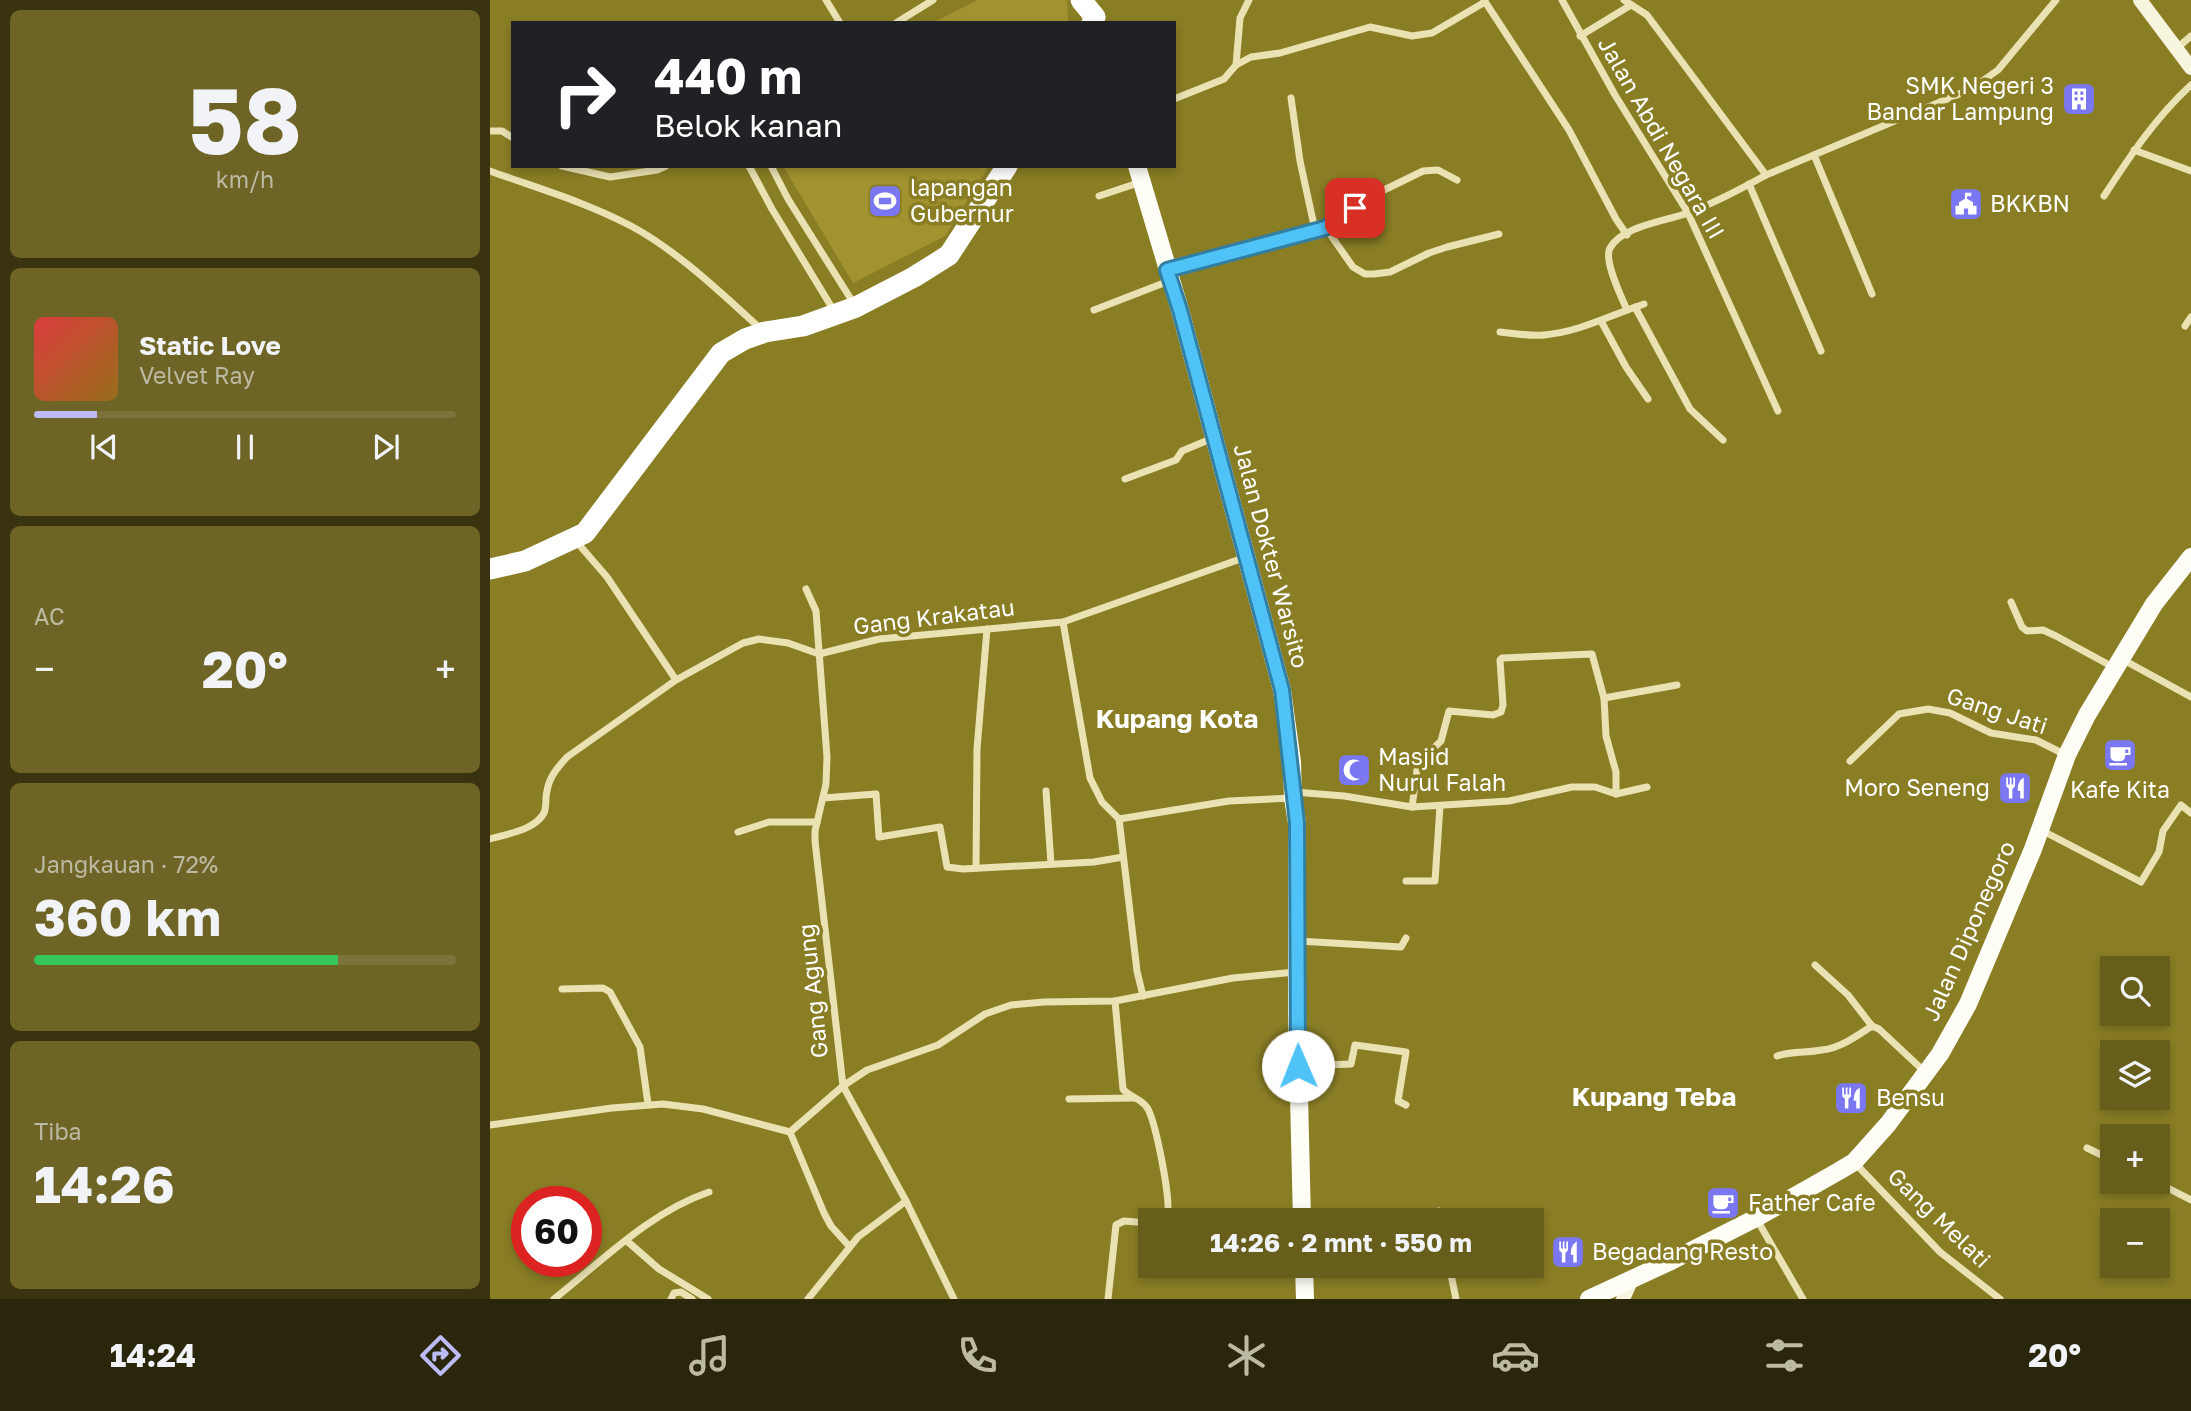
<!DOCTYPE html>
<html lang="id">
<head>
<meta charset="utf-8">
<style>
	body { margin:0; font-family:"Golos Text",sans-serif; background:#6d6425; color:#f1f3f6; height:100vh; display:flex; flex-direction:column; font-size:26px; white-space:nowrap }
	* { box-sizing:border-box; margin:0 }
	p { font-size:23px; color:#bdbaa3 }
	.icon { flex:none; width:38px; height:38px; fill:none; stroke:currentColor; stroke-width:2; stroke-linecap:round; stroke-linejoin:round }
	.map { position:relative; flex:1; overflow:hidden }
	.sheet { display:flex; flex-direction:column; gap:10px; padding:10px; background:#39340f; width:490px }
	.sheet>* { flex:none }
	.guide { position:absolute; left:21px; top:21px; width:665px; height:147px; border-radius:0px; box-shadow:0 4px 10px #0003; background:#202124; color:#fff; overflow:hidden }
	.controls { position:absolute; left:1610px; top:956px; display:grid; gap:14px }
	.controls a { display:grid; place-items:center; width:70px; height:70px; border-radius:0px; background:#685e1c; box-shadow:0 4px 10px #0003; font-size:35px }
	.speed { position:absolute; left:21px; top:1186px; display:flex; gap:14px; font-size:35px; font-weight:700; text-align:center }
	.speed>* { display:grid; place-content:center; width:91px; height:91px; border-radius:50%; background:#685e1c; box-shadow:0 4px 10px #0003; line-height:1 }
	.speed .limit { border:10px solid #d22; background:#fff; color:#111 }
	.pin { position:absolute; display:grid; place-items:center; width:60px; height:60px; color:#fff; margin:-30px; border-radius:14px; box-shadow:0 4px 10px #0006 }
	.me { position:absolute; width:77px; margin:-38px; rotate:359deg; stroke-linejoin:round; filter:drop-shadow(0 0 5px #0008) }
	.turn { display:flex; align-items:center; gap:24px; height:147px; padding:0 28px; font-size:32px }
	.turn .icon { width:91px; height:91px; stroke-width:2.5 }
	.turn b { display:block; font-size:49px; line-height:60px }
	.big { font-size:52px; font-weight:700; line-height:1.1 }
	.sheet .tile { flex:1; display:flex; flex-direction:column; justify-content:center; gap:10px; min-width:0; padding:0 24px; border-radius:10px; background:#6d6425 }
	.sheet .dial { align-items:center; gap:0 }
	.dial b { font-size:91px; line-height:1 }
	.song { display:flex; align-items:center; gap:21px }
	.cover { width:84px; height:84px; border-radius:10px; background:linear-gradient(135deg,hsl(0 70% 55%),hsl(40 70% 35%)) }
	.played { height:7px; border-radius:4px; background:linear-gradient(90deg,#bcbbf5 15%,#7b733b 15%) }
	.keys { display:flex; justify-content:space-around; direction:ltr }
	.heat { display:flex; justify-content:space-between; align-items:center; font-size:38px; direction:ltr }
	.charge { height:10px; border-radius:5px; background:linear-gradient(90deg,#34c759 72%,#7b733b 0) }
	.trip { position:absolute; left:648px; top:1208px; width:406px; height:70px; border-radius:0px; background:#685e1c; box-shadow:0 4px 10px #0003; font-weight:700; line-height:70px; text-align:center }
	.tab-bar { display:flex; height:112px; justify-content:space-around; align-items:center; background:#2a260b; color:#bdbaa3 }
	.tab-bar .icon { width:49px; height:49px }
	.tab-bar .active { color:#bcbbf5 }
	.tab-bar b { font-size:32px; color:#f1f3f6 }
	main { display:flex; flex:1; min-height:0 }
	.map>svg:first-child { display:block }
	.green { fill:#a29330 }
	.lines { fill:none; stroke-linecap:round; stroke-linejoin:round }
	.street { stroke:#eae2b3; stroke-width:7 }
	.secondary { stroke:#f8f5de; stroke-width:14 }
	.primary { stroke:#fefef6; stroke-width:18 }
	.highway { stroke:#fff; stroke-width:21 }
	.route-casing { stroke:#337fa1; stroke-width:18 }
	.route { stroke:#4fc3f7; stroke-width:12 }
	.labels { text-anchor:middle; stroke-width:7; stroke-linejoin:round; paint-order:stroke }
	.poi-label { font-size:23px; fill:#fff; stroke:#8a7e25; text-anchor:start }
	.street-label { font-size:23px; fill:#fff; stroke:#8a7e25 }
	.quarter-label { font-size:26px; font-weight:bold; fill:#fff; stroke:#8a7e25 }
</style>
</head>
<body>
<main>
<section class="sheet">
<div class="tile dial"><b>58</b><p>km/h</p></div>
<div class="tile">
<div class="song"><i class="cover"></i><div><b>Static Love</b><p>Velvet Ray</p></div></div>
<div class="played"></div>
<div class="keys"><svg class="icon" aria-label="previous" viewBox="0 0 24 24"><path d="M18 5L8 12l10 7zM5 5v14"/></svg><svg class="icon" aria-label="pause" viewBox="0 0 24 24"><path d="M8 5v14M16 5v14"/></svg><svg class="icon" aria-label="next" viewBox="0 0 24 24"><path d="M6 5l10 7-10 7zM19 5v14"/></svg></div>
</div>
<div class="tile"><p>AC</p>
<div class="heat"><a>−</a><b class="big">20°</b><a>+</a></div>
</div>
<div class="tile"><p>Jangkauan · 72%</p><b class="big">360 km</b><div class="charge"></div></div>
<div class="tile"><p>Tiba</p><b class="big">14:26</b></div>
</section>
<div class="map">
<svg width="1701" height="1299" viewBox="0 0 1701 1299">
	<rect width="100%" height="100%" fill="#8a7e25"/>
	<!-- green -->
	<g class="green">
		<path d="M 488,0 L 577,0 L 578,23 L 442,23 Z"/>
		<path d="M 293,166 L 499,166 L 455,236 L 363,283 Z"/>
	</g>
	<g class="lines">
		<!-- street -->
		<g class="street">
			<path d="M 336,0 L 350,23"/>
			<path d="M 994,0 L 1079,130 L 1126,219 L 1137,235"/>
			<path d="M 1072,0 L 1125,95 L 1198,213 L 1288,411"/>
			<path d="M 1134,0 L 1157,15 L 1276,175 L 1481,89 L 1508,70 L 1566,0"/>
			<path d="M 406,23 L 443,0"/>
			<path d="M 1090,36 L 1141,5"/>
			<path d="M 1686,49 L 1701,36"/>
			<path d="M 746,65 L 750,18 L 759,0"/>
			<path d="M 801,98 L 810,161 L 825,230"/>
			<path d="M 684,99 L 734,79 L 746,65 L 761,57 L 790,53 L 880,27 L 922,36 L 942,33 L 995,2"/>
			<path d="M 0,131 L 12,131 L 23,138"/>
			<path d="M 1644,150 L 1701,171"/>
			<path d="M 1324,155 L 1382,294"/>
			<path d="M 72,166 L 120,177 L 167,170 L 176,166"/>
			<path d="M 259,166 L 282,209 L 344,311"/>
			<path d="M 281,166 L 298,199 L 364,304"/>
			<path d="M 0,171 C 47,188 96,202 141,226 C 188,251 232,294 272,330"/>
			<path d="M 1259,184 L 1331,351"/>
			<path d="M 609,196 L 651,182"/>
			<path d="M 1614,196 C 1640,156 1666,117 1701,85"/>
			<path d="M 835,227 L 863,267 L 875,274 L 884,274 L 900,272 L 939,253 L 957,247 L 1009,234"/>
			<path d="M 677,270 L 835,227 L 886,194 L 933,171 L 948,170 L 967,180"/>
			<path d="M 1145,307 L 1200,409 L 1233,440"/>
			<path d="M 604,310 L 679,281"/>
			<path d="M 1137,310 C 1132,298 1113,260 1120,248 C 1132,226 1176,221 1198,213 C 1224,203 1251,189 1276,175"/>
			<path d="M 1111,321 L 1136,367 L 1158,399"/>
			<path d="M 1695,326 L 1701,317"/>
			<path d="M 1010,332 C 1025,334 1039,336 1054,335 C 1089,332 1121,315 1154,304"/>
			<path d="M 635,479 L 686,460 L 692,451 L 723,438"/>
			<path d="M 85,540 L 117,577 L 186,680 L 253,643 L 269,639 L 298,643 L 329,654 L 389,639 L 573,622 L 756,557"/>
			<path d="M 316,589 L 326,611 L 337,757 L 336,784 L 325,831 L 325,841 L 353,1086 L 416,1201 L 464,1299"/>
			<path d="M 1521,602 L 1532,627 L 1537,631 L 1553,630 L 1566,636 L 1623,667"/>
			<path d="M 573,622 L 600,778 L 612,802 L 629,819 L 739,801 L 802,798"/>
			<path d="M 1630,658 L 1701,697"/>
			<path d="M 1114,698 L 1187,685"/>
			<path d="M 1360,761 L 1409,714 L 1438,709 L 1460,713 L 1501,733 L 1546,740 L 1576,755"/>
			<path d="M 556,791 L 561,864"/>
			<path d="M 804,792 L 854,796 L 922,807 L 1019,801 L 1082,787 L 1105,787 L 1126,794 L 1157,787"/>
			<path d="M 333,798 L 386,794 L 389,837 L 450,827 L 457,867 L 473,869 L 604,862 L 633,857"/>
			<path d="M 922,807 L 928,763 L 951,741 L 959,711 L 1003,715 L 1011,712 L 1013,705 L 1010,660 L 1012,658 L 1102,654 L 1114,698 L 1116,736 L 1126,772 L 1126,794"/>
			<path d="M 629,819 L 647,971 L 653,996"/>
			<path d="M 1551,830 L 1651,882 L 1669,852 L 1673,831 L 1691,805 L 1701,813"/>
			<path d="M 248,832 L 279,822 L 327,822"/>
			<path d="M 0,839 C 17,834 45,830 54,813 C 57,806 55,798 57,791 C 59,777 68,767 77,757 L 186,680"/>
			<path d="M 486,868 L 487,749 L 497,629"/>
			<path d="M 916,881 L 945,881 L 950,806"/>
			<path d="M 808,941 L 911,947 L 916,938"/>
			<path d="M 1325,965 L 1358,995 L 1382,1026"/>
			<path d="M 72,989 L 113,988 L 120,992 L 150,1047 L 158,1104"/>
			<path d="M 625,1001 L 633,1089 C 640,1098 652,1098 658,1109 C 666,1125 682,1202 677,1218 L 674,1220"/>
			<path d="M 1287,1056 C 1302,1051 1316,1053 1332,1050 C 1350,1048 1367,1036 1382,1026 L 1389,1029 L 1436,1073"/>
			<path d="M 809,1066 L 861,1064 L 865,1045 L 916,1052 L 908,1101 L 916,1105"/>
			<path d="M 579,1099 L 644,1098"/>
			<path d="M 0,1125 L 122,1108 L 173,1104 L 213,1109 L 300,1132 L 353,1086 L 377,1070 L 448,1045 L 495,1014 L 521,1005 L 554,1002 L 625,1001 L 743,978 L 805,972"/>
			<path d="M 300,1132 L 334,1213 L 341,1226 L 359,1246"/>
			<path d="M 1597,1148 L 1622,1160"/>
			<path d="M 1364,1162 L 1450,1252 L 1510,1299"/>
			<path d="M 1664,1181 L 1701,1200"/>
			<path d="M 949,1211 L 951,1220"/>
			<path d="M 1266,1218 L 1313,1299"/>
			<path d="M 137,1241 L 169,1269 L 218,1299"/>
			<path d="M 959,1265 L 966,1299"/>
			<path d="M 64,1299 C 112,1261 160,1212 219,1192"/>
			<path d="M 181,1299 L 184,1293 L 191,1292 L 202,1299"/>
			<path d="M 318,1299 L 368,1237 L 416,1201"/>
			<path d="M 618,1299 L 626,1225 L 634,1221 L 660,1223"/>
		</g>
		<!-- secondary -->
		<g class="secondary">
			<path d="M 1650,0 L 1701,68"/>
			<path d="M 1133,1299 L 1142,1279"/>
		</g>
		<!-- primary -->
		<g class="primary">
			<path d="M 647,166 L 690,310 L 792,690 L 802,762 L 803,798 L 807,823 L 807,1013 L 812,1220"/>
			<path d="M 814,1265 L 815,1299"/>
			<path d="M 1099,1299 L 1181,1261 L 1266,1218 L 1349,1171 L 1364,1162 L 1398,1124 L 1450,1054 L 1478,1004 L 1543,849 L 1577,755 L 1597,715 L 1664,604 L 1701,557"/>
		</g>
		<!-- highway -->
		<g class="highway">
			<path d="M 591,0 L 605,17 L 602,23"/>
			<path d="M 0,569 L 35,561 L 95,533 L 231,353 L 255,339 L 275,332 L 313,326 L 366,307 L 424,277 L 459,255 L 517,166"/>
		</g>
	</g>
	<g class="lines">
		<!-- route casing -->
		<g class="route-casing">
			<path id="route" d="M 808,1066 L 807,823 L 792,690 L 690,310 L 677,270 L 835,228 L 865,208"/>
		</g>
		<!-- route -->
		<use href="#route" class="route"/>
	</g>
	<!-- icons -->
	<defs>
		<g id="building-square" transform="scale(1.75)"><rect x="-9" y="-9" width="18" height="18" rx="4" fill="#7b77f3" stroke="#8a7e25"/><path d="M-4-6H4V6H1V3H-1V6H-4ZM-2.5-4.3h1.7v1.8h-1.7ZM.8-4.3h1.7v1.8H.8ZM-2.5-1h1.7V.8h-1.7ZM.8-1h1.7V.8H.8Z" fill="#fff"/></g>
		<g id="stadium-square" transform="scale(1.75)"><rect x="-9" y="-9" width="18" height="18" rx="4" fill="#7b77f3" stroke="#8a7e25"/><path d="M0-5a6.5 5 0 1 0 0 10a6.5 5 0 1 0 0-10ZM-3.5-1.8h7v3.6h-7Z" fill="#fff"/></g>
		<g id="civic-square" transform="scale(1.75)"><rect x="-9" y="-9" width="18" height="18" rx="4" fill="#7b77f3" stroke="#8a7e25"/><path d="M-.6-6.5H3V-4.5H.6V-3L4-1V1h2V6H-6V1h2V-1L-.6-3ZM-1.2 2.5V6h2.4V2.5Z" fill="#fff"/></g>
		<g id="cafe-square" transform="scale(1.75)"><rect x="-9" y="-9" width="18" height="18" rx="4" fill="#7b77f3" stroke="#8a7e25"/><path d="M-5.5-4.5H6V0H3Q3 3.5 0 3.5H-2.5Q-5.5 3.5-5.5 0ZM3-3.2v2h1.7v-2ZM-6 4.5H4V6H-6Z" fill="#fff"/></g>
		<g id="mosque-square" transform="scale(1.75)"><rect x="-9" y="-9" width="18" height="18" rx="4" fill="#7b77f3" stroke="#8a7e25"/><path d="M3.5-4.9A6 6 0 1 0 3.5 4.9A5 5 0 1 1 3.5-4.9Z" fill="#fff"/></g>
		<g id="restaurant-square" transform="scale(1.75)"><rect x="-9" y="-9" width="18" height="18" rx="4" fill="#7b77f3" stroke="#8a7e25"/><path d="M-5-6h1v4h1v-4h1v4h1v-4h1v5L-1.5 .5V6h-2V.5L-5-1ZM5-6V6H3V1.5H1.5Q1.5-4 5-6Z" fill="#fff"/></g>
	</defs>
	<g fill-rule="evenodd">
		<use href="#building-square" x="1589" y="99"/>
		<use href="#stadium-square" x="395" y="201"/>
		<use href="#civic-square" x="1476" y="204"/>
		<use href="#cafe-square" x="1630" y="755"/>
		<use href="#mosque-square" x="864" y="770"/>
		<use href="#restaurant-square" x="1525" y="788"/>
		<use href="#restaurant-square" x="1361" y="1098"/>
		<use href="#cafe-square" x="1233" y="1203"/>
		<use href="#restaurant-square" x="1078" y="1252"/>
	</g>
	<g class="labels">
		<!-- poi labels -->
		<g class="poi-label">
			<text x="1564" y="94" text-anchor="end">SMK Negeri 3<tspan x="1564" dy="26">Bandar Lampung</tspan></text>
			<text x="420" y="196">lapangan<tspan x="420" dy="26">Gubernur</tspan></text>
			<text x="1500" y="212">BKKBN</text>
			<text x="888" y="765">Masjid<tspan x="888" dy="26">Nurul Falah</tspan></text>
			<text x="1500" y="796" text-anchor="end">Moro Seneng</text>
			<text x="1630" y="798" text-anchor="middle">Kafe Kita</text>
			<text x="1386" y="1106">Bensu</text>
			<text x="1258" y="1211">Father Cafe</text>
			<text x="1102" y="1260">Begadang Resto</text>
		</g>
		<!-- street labels -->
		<g class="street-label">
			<text transform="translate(1171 138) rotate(60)" y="8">Jalan Abdi Negara III</text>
			<text transform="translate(781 556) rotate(75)" y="8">Jalan Dokter Warsito</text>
			<text transform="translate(444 617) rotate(-7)" y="8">Gang Krakatau</text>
			<text transform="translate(1507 711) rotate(18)" y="8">Gang Jati</text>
			<text transform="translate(1479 931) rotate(-66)" y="8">Jalan Diponegoro</text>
			<text transform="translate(323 991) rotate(-96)" y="8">Gang Agung</text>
			<text transform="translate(1449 1218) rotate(44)" y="8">Gang Melati</text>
		</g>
		<!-- quarter labels -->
		<g class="quarter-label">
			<text x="687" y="728">Kupang Kota</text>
			<text x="1164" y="1106">Kupang Teba</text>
		</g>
	</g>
</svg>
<div class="controls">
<a><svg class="icon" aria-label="search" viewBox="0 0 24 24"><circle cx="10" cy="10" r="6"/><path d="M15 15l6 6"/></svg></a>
<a><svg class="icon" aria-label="layers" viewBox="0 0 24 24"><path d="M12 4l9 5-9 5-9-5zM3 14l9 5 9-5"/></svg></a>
<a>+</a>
<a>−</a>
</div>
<div class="speed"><div class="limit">60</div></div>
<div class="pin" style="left:865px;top:208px;background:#d93025"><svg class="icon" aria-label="arrive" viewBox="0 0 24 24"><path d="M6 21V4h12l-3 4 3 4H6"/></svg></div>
<svg class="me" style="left:808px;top:1066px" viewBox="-20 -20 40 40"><circle r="19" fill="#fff"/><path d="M0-13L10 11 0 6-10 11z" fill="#4fc3f7"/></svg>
<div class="trip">14:26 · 2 mnt · 550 m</div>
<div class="guide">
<div class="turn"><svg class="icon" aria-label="right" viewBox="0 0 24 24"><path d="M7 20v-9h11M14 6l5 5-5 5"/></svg><div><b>440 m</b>Belok kanan</div></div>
</div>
</div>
</main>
<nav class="tab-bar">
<b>14:24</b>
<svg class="icon active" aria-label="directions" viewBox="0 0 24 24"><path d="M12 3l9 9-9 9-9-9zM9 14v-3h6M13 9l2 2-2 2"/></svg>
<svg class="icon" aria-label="music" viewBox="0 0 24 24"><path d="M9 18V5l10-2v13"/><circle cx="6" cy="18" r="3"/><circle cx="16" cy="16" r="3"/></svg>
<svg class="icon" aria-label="phone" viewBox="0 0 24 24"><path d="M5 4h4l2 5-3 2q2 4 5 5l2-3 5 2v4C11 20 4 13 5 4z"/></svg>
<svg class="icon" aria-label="climate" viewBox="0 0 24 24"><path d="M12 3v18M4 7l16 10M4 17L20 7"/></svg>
<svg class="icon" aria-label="car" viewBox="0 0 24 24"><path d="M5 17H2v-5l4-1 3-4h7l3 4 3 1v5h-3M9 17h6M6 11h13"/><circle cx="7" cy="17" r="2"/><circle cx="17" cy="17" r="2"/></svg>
<svg class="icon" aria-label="filters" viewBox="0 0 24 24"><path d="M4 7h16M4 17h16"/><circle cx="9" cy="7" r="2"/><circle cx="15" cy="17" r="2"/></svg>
<b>20°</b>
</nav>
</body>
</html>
